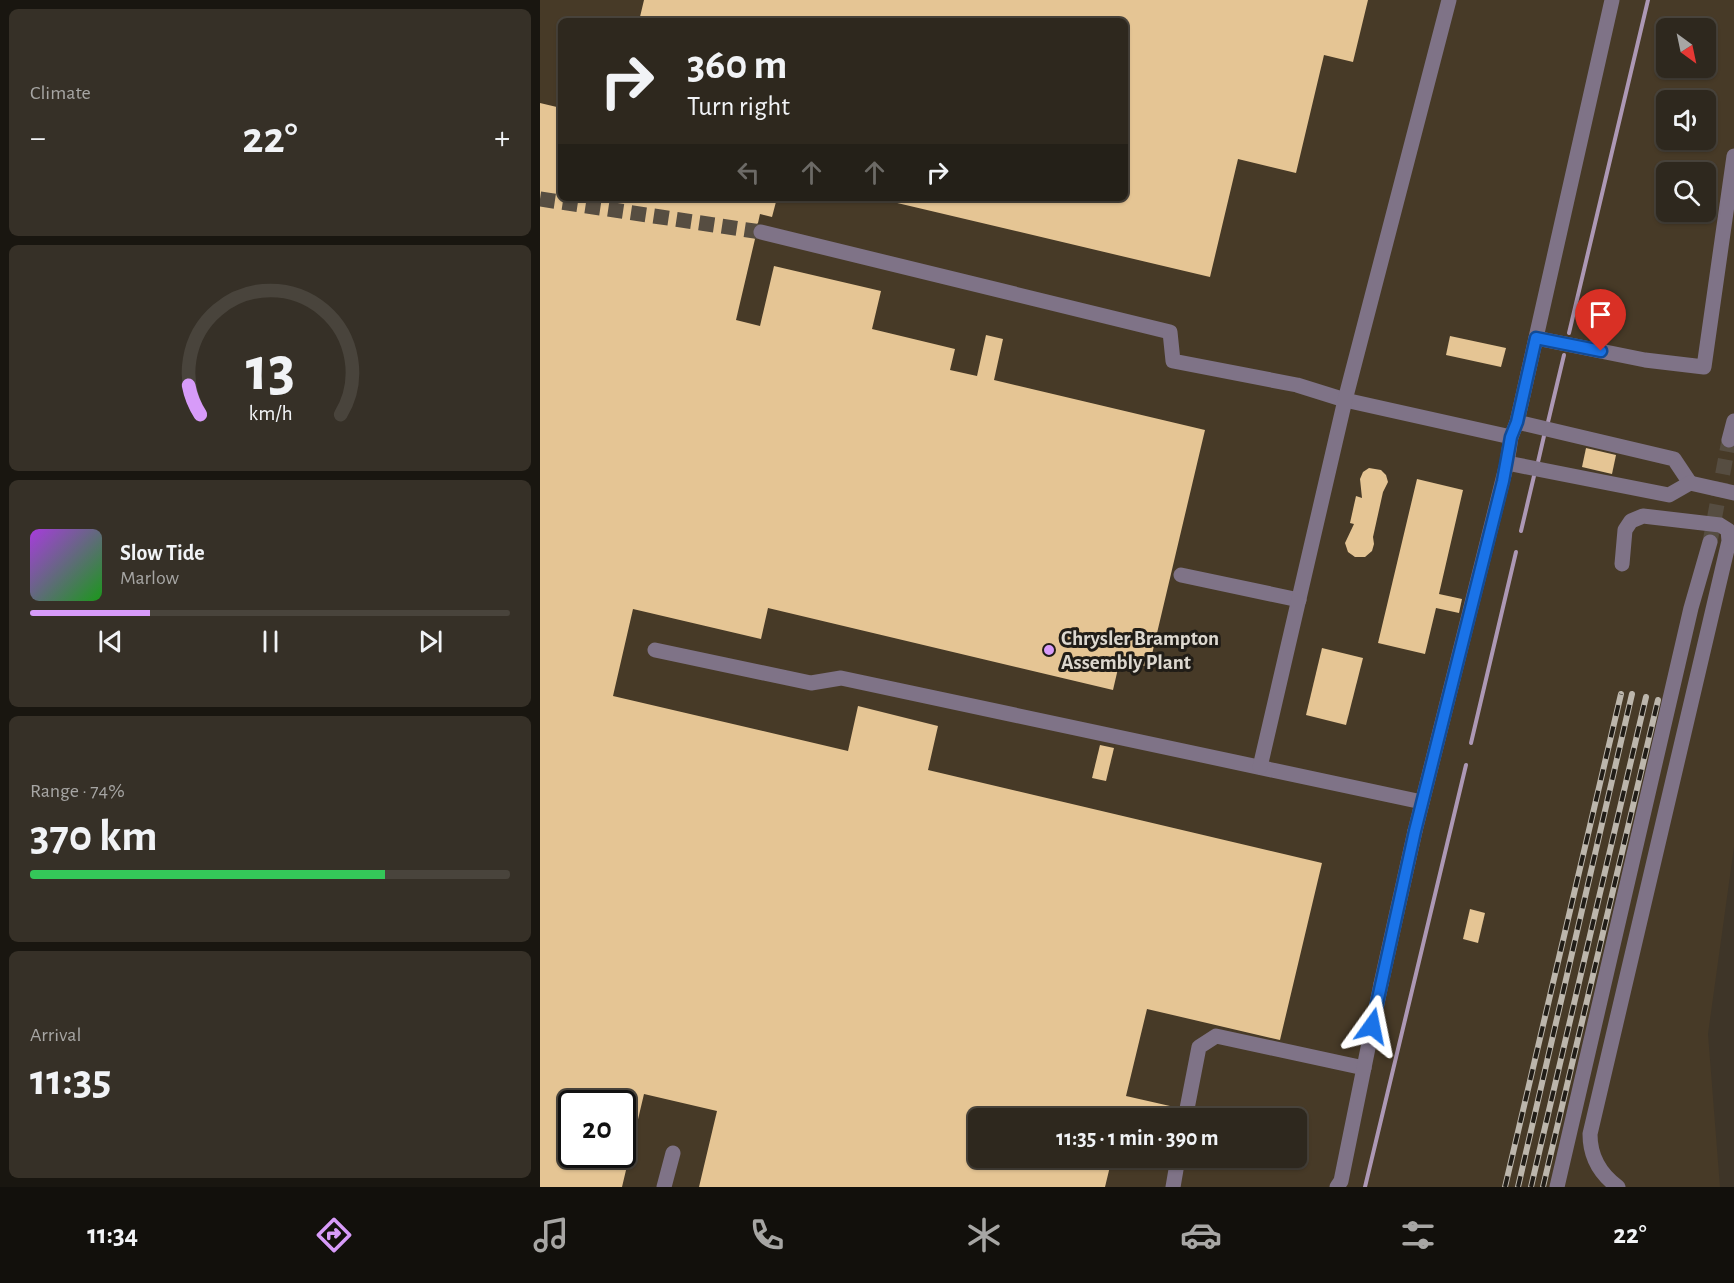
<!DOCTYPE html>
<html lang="en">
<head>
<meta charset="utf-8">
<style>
	body { margin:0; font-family:"Alegreya Sans",sans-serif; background:#363027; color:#f1f3f6; height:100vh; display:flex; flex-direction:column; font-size:22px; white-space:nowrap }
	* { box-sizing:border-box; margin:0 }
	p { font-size:20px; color:#a7a6a4 }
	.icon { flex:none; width:33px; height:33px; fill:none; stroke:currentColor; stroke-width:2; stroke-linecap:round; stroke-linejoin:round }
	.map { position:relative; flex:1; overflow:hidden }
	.details { display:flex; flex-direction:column; gap:9px; padding:9px; background:#191610; width:540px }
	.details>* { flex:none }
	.top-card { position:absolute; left:18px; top:18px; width:570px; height:183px; border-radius:9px; box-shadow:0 2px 4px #0004,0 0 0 2px #49443c; background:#2e281e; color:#f1f3f6; overflow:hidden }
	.needle { width:39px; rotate:147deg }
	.fabs { position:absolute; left:1116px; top:18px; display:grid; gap:12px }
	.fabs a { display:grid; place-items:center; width:60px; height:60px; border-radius:9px; background:#2e281e; box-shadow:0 2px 4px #0004,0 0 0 2px #49443c; font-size:30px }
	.speed { position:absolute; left:18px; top:1090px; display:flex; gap:12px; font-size:30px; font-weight:700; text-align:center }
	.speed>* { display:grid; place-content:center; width:78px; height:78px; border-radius:50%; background:#2e281e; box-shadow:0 2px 4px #0004,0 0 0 2px #49443c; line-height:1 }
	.speed .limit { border:3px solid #111; border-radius:9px; background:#fff; color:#111 }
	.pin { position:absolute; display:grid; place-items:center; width:51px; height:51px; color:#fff; margin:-62px -26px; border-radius:50% 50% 50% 0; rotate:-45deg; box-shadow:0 0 6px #0007 }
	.pin .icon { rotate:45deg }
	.me { position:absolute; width:66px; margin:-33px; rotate:12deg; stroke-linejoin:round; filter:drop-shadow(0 0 4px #0008) }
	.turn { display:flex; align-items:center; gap:21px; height:126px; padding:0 30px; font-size:27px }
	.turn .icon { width:78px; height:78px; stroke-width:2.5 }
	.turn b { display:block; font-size:42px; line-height:51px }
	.lanes { display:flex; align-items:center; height:57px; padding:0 30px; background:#0003; justify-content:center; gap:30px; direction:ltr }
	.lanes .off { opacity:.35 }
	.big { font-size:45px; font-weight:600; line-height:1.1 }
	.details .widget { flex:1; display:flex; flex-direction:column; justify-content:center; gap:9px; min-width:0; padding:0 21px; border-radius:9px; background:#363027 }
	.details .dial { align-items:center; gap:0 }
	.dial svg { height:156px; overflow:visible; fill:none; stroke:#49443c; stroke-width:7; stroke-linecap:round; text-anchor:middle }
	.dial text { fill:#f1f3f6; stroke:none }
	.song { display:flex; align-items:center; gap:18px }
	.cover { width:72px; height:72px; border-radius:9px; background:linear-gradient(135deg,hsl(280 70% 55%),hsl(120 70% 35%)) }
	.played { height:6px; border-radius:3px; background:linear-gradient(90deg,#d79bf9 25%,#49443c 25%) }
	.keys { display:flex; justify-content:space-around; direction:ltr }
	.heat { display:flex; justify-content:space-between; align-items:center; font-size:33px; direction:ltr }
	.charge { height:9px; border-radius:4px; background:linear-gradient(90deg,#34c759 74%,#49443c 0) }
	.trip { position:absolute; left:428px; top:1108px; width:339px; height:60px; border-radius:9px; background:#2e281e; box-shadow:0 2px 4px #0004,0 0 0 2px #49443c; font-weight:600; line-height:60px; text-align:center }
	.menu { display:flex; height:96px; justify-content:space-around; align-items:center; background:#12100c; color:#a7a6a4 }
	.menu .icon { width:42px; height:42px }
	.menu .current { color:#d79bf9 }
	.menu b { font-size:27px; color:#f1f3f6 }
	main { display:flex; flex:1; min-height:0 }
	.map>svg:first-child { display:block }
	.built { fill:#473a27; fill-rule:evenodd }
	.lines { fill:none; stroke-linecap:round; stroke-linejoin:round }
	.stream { stroke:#ad98b5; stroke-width:4 }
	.building { fill:#e5c594; fill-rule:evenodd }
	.minor-tunnel { stroke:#564d41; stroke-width:15; stroke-dasharray:15 8; stroke-linecap:butt }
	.minor { stroke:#7f7387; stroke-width:15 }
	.rail-casing { stroke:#bcb6ac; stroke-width:6 }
	.rail { stroke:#211d17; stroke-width:4; stroke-dasharray:11; stroke-linecap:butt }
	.minor-bridge { stroke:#7f7387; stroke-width:15 }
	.route-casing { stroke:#114b97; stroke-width:15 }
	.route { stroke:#1a73e8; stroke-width:10 }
	.poi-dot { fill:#d79bf9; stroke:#211d17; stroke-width:2 }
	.labels { text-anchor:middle; stroke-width:6; stroke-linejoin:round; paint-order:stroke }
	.poi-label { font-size:21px; font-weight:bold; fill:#ddd8cf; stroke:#211d17; text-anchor:start }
</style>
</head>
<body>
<main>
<section class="details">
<div class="widget"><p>Climate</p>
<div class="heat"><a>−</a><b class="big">22°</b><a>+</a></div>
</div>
<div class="widget dial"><svg viewBox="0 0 100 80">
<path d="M14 69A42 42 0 1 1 86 69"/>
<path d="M14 69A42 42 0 0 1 8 54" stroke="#d79bf9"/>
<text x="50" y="56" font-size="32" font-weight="700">13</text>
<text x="50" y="72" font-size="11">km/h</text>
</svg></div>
<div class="widget">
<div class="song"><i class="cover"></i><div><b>Slow Tide</b><p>Marlow</p></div></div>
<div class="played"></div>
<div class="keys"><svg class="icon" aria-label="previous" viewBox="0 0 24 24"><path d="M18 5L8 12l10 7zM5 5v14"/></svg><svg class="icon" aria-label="pause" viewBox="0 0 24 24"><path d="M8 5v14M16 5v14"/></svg><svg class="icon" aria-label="next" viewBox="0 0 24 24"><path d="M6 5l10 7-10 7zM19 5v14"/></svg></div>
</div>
<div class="widget"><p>Range · 74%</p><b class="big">370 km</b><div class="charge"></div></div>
<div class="widget"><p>Arrival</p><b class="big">11:35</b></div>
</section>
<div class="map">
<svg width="1194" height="1187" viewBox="0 0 1194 1187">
	<rect width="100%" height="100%" fill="#3e3528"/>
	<!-- built -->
	<path class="built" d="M 0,0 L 1194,0 L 1194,847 L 1168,1034 L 1180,1187 L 0,1187 ZM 21,21 L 585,21 L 585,198 L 21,198 ZM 1126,28 L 1166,28 L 1166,68 L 1126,68 ZM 1126,100 L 1166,100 L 1166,140 L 1126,140 ZM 1126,172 L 1166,172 L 1166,212 L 1126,212 ZM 32,1104 L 82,1104 L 82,1155 L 32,1155 ZM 438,1119 L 756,1119 L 756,1158 L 438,1158 Z"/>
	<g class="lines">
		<!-- stream -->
		<g class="stream">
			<path d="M 1029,333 L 1108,0"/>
			<path d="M 1008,422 L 1024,355"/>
			<path d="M 998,462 L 1004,436"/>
			<path d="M 981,531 L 994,476"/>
			<path d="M 931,743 L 976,552"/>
			<path d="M 825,1187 L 926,765"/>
		</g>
	</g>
	<!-- building -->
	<g class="building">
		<path d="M 104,0 L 828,0 L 813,62 L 784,55 L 756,173 L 698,159 L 670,277 L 353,202 L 354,198 L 585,198 L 585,21 L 99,21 Z"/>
		<path d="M 0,103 L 21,108 L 21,198 L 237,198 L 232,217 L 220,214 L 218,223 L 212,229 L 212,234 L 215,239 L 196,320 L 220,326 L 234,266 L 341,291 L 332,329 L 415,349 L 410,370 L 437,376 L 446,335 L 463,339 L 454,380 L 665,430 L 609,667 L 580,660 L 573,690 L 228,608 L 221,639 L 93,609 L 73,696 L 308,751 L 318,706 L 398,726 L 388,770 L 782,863 L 740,1040 L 607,1009 L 586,1096 L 630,1106 L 627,1119 L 438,1119 L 438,1158 L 572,1158 L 565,1187 L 159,1187 L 177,1111 L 104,1094 L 82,1187 L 0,1187 ZM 32,1104 L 82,1104 L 82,1155 L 32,1155 Z"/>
		<path d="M 910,336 L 966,348 L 961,367 L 906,355 Z"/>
		<path d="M 1046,448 L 1076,455 L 1072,474 L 1042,467 Z"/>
		<path d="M 829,468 L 841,470 L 846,475 L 848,482 L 843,492 L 833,537 L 834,544 L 832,551 L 825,557 L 815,557 L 808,552 L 805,543 L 814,524 L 810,523 L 816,496 L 822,498 L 820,479 L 823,472 Z"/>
		<path d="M 877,479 L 923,490 L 899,594 L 922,599 L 919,613 L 896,608 L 885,654 L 838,643 Z"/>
		<path d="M 782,648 L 823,658 L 806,725 L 766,715 Z"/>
		<path d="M 560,745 L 574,748 L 566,781 L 552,778 Z"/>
		<path d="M 930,909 L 945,913 L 938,943 L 923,939 Z"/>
	</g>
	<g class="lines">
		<!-- minor-tunnel -->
		<g class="minor-tunnel">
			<path d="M 0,199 L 221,232"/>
			<path d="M 1170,542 L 1189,440"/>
		</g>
		<!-- minor -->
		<g class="minor">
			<path d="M 221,232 L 630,332 L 633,361 L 757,385 L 805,400 L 971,437"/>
			<path d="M 996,338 L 1105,360 L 1164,367 L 1194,156"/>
			<path d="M 977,422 L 1134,459 L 1150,483"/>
			<path d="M 1189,440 L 1194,421"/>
			<path d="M 967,463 L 1129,495 L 1150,483 L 1194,493"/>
			<path d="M 641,575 L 759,600"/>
			<path d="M 115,650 L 271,683 L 301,678 L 882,802"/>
			<path d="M 720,767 L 805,400 L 909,0"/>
			<path d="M 875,831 L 967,463 L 971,437 L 977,422 L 1072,0"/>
			<path d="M 645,1119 L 659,1047 L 676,1036 L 824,1068"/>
			<path d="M 124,1187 L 133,1153"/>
			<path d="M 633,1187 L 638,1158"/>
			<path d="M 797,1187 L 801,1181 L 841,984"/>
			<path d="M 1017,1187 L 1151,608 L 1170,542"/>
			<path d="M 1078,1187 C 1060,1174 1050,1157 1050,1134 L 1189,541 L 1188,530 L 1180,525 L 1103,516 L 1091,521 L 1085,530 L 1082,564"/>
		</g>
		<!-- rail casing -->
		<g class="rail-casing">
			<g id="rail">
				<path d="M 965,1187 L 1081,694"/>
				<path d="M 978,1187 L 1092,694"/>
				<path d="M 991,1187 L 1106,697"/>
				<path d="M 1003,1187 L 1118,700"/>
			</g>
		</g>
		<!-- rail -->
		<use href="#rail" class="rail"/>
		<!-- minor-bridge -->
		<path class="minor-bridge" d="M 841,984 L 875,831"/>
	</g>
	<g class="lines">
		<!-- route casing -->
		<g class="route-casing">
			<path id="route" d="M 832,1026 L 875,831 L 963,481 L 971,437 L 977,422 L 996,338 L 1061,351"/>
		</g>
		<!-- route -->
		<use href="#route" class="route"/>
	</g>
	<!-- markers -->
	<circle class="poi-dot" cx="509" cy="650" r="6"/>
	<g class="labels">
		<!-- poi labels -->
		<g class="poi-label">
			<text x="521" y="645">Chrysler Brampton<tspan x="521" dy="24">Assembly Plant</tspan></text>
		</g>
	</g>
</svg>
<div class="fabs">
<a><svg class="needle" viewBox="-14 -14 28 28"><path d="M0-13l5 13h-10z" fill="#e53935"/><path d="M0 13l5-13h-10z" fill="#a7a6a4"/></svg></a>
<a><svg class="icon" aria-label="sound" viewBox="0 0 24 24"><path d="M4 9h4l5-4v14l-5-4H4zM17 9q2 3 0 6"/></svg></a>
<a><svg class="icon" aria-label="search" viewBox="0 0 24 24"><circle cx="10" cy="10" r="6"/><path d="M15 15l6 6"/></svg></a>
</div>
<div class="speed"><div class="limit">20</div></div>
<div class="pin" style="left:1061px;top:351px;background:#d93025"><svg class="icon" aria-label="arrive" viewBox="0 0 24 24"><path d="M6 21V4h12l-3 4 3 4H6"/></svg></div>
<svg class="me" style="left:832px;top:1026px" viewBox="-20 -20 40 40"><path d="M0-17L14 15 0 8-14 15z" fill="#1a73e8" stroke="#fff" stroke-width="4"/></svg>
<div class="trip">11:35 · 1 min · 390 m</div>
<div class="top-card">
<div class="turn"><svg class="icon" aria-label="right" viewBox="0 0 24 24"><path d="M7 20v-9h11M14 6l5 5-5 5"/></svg><div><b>360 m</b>Turn right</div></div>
<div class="lanes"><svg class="icon off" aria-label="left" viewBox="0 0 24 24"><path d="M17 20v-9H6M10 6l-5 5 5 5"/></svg><svg class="icon off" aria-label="ahead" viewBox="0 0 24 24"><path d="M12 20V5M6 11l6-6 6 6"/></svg><svg class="icon off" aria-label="ahead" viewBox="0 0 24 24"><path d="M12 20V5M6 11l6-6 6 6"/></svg><svg class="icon" aria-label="right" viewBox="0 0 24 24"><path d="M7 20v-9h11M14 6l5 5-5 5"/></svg></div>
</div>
</div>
</main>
<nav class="menu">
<b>11:34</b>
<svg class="icon current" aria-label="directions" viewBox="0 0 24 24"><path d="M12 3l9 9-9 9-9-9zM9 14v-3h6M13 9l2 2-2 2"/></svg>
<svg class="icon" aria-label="music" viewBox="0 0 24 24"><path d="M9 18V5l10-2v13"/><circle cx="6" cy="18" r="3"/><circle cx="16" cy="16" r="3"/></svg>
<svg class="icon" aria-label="phone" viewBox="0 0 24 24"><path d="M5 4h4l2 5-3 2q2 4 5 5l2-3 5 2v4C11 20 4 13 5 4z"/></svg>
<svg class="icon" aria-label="climate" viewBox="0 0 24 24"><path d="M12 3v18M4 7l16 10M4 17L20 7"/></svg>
<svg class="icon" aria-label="car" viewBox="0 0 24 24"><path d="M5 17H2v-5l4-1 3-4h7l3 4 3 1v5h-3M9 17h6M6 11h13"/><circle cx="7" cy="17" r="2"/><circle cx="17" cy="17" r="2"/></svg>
<svg class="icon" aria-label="filters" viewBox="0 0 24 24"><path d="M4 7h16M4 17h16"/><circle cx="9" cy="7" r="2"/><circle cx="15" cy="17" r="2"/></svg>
<b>22°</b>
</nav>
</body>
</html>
